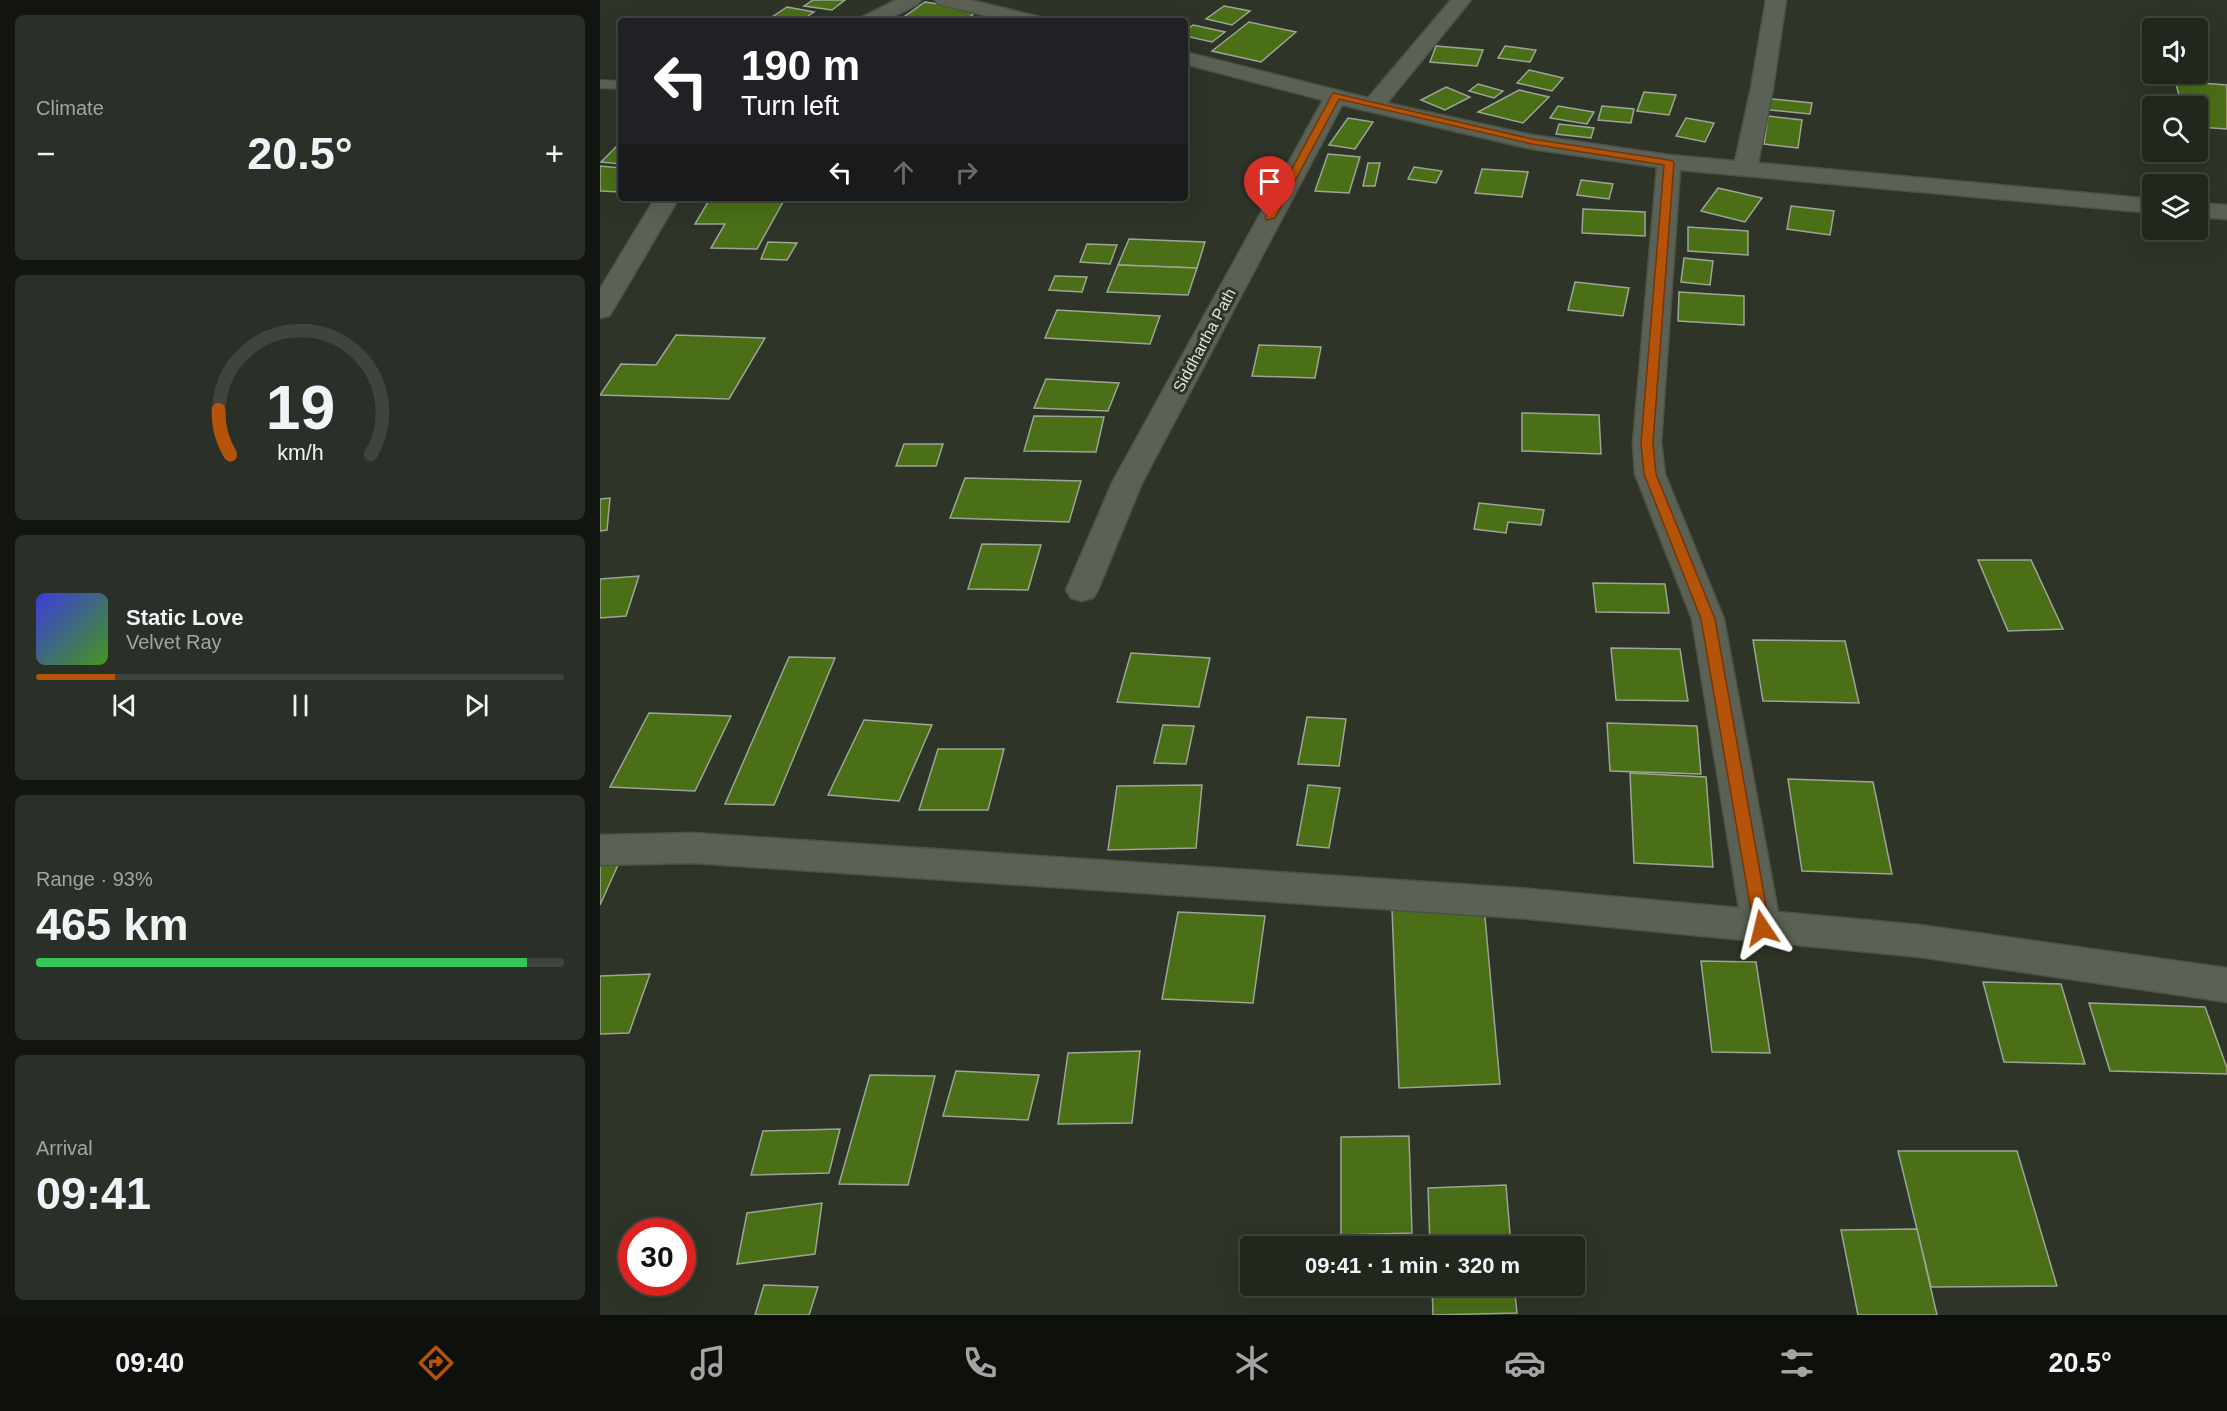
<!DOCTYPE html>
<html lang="en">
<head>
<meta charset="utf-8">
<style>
	body { margin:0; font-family:Helvetica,sans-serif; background:#2a2f27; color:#f1f3f6; height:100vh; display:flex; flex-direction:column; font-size:22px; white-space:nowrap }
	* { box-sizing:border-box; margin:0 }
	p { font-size:20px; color:#a2a5a4 }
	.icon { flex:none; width:33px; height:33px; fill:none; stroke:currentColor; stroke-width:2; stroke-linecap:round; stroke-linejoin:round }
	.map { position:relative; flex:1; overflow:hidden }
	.drawer { display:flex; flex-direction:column; gap:15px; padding:15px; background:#131510; width:600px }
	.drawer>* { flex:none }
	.guide { position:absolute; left:18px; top:18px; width:570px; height:183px; border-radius:6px; box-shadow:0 6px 24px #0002,0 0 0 2px #3f443c; background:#202124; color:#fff; overflow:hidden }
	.fabs { position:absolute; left:1542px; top:18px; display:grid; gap:12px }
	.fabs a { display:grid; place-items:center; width:66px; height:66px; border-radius:6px; background:#22271e; box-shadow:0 6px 24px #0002,0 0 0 2px #3f443c; font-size:30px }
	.speed { position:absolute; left:18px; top:1218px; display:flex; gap:12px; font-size:30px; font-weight:700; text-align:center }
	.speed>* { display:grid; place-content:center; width:78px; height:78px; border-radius:50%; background:#22271e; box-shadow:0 6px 24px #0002,0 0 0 2px #3f443c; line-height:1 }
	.speed .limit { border:9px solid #d22; background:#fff; color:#111 }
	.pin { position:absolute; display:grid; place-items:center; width:51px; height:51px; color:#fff; margin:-62px -26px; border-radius:50% 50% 50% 0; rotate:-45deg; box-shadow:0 0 6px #0007 }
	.pin .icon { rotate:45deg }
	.me { position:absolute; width:66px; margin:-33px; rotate:350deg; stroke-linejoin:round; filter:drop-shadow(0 0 4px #0008) }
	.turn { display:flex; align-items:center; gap:21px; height:126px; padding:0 24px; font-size:27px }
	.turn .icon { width:78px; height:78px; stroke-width:2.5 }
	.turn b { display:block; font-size:42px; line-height:51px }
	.lanes { display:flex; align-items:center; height:57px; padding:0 24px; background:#0003; justify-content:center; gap:30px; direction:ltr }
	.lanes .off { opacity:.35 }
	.big { font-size:45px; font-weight:700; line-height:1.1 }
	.drawer .widget { flex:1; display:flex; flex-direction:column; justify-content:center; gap:9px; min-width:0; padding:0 21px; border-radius:9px; background:#2a2f27 }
	.drawer .dial { align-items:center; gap:0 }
	.dial svg { height:156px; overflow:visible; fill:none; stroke:#3f443c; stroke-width:7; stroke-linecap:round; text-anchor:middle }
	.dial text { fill:#f1f3f6; stroke:none }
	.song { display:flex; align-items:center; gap:18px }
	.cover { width:72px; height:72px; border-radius:9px; background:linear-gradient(135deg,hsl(240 70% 55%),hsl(100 70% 35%)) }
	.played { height:6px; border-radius:3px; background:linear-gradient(90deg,#b45309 15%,#3f443c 15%) }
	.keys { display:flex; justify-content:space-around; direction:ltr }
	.heat { display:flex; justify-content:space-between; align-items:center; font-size:33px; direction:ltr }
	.charge { height:9px; border-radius:4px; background:linear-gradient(90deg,#34c759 93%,#3f443c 0) }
	.trip { position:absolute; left:640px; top:1236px; width:345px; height:60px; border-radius:6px; background:#22271e; box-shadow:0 6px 24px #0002,0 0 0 2px #3f443c; font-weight:700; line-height:60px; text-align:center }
	.menu { display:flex; height:96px; justify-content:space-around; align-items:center; background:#0e100c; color:#a2a5a4 }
	.menu .icon { width:42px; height:42px }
	.menu .selected { color:#b45309 }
	.menu b { font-size:27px; color:#f1f3f6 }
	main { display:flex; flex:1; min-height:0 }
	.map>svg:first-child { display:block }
	.building { fill:#4a6f17; stroke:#9da597; stroke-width:1.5 }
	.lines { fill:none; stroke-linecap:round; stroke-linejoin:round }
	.service-casing { stroke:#4b5146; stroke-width:2 }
	.minor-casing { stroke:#4b5146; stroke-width:3 }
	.service { fill:#5b6255; fill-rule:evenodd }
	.minor { fill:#5b6255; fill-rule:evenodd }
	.route { fill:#b45309; stroke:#753606; stroke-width:1.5 }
	.labels { text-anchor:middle; stroke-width:6; stroke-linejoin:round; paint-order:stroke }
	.street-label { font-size:16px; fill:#e1e6de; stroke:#2e3428 }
</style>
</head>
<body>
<main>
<section class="drawer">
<div class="widget"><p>Climate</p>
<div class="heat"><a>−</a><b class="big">20.5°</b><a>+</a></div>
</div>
<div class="widget dial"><svg viewBox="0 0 100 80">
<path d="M14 69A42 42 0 1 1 86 69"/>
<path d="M14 69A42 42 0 0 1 8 46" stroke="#b45309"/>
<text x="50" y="56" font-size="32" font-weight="700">19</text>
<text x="50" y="72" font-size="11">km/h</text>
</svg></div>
<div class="widget">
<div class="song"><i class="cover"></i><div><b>Static Love</b><p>Velvet Ray</p></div></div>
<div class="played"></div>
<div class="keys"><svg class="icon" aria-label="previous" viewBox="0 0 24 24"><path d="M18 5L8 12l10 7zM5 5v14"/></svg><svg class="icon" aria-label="pause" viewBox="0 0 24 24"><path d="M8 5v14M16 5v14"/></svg><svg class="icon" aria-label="next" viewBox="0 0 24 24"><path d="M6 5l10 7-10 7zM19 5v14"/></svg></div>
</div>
<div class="widget"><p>Range · 93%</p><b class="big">465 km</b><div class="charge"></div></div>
<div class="widget"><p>Arrival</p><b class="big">09:41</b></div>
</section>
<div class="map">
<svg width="1627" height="1315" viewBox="0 0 1627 1315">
	<rect width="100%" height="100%" fill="#2e3428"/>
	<!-- building -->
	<g class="building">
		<path d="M 213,0 L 245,0 L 232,10 L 204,6 Z"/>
		<path d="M 325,2 L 378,10 L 365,21 L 298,21 Z"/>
		<path d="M 624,6 L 650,11 L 632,25 L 606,19 Z"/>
		<path d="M 187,7 L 214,12 L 201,21 L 166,21 Z"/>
		<path d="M 649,22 L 696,32 L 661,62 L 612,51 Z"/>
		<path d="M 593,25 L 625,32 L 612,42 L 585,36 L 585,31 Z"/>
		<path d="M 836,46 L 883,50 L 877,66 L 830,62 Z"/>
		<path d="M 905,46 L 936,50 L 930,62 L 898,58 Z"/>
		<path d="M 929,70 L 963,78 L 952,91 L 917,83 Z"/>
		<path d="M 1575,81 L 1627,85 L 1627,129 L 1598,127 L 1598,106 L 1582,106 Z"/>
		<path d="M 878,84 L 903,91 L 894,98 L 869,91 Z"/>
		<path d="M 846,87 L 870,97 L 845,110 L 821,100 Z"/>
		<path d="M 919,90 L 949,97 L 923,123 L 878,112 Z"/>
		<path d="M 1044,92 L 1076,95 L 1069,115 L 1037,111 Z"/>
		<path d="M 1163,98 L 1212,103 L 1210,114 L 1161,109 Z"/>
		<path d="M 958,106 L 994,112 L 987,124 L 950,118 Z"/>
		<path d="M 1002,106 L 1034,109 L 1031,123 L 998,120 Z"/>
		<path d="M 1168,116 L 1202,120 L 1198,148 L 1164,144 Z"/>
		<path d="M 748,118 L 773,122 L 755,149 L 729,145 Z"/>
		<path d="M 1086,118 L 1114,123 L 1105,142 L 1076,136 Z"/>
		<path d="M 959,124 L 994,128 L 991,138 L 956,134 Z"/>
		<path d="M 18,145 L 21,145 L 21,164 L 1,162 Z"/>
		<path d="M 728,154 L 760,157 L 749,193 L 715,191 Z"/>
		<path d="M 768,163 L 780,163 L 775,186 L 763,186 Z"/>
		<path d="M 0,166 L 21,168 L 21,192 L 0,191 Z"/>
		<path d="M 814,167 L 842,171 L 836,183 L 808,179 Z"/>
		<path d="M 882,169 L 928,172 L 922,197 L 875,193 Z"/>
		<path d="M 981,180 L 1013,184 L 1009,199 L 977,195 Z"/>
		<path d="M 1118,188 L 1162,198 L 1145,222 L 1101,211 Z"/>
		<path d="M 108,202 L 183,202 L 157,249 L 111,248 L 125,224 L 95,224 Z"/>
		<path d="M 1191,206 L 1234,211 L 1230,235 L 1187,229 Z"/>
		<path d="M 983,209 L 1045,212 L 1045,236 L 982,233 Z"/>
		<path d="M 1088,227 L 1148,231 L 1148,255 L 1088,251 Z"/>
		<path d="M 529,239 L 605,242 L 597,268 L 518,265 Z"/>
		<path d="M 168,242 L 197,243 L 187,260 L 161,259 Z"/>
		<path d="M 487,244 L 517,245 L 510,264 L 480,262 Z"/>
		<path d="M 1084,258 L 1113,261 L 1110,285 L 1081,282 Z"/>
		<path d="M 518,265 L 597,268 L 588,295 L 507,292 Z"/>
		<path d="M 455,276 L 487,277 L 482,292 L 449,290 Z"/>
		<path d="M 975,282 L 1029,288 L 1023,316 L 968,310 Z"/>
		<path d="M 1079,292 L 1144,296 L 1144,325 L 1078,321 Z"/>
		<path d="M 457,310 L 560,316 L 550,344 L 445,338 Z"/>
		<path d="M 76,335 L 165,338 L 129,399 L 0,395 L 21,364 L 56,365 Z"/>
		<path d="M 659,345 L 721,347 L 715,378 L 652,376 Z"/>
		<path d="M 446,379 L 519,383 L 508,411 L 434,408 Z"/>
		<path d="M 922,413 L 999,415 L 1001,454 L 922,451 Z"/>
		<path d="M 434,416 L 504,417 L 496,452 L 424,451 Z"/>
		<path d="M 304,444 L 343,444 L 336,466 L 296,466 Z"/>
		<path d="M 365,478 L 481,481 L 469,522 L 350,518 Z"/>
		<path d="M 10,498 L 7,530 L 0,531 L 0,499 Z"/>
		<path d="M 879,503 L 944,510 L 941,525 L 908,522 L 906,533 L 874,529 Z"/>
		<path d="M 382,544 L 441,545 L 428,590 L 368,589 Z"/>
		<path d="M 1378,560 L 1431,560 L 1463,629 L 1408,631 Z"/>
		<path d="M 39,576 L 26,616 L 0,618 L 0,579 Z"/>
		<path d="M 993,583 L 1065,584 L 1069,613 L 996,612 Z"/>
		<path d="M 1153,640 L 1245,641 L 1259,703 L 1163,701 Z"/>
		<path d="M 1011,648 L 1080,649 L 1088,701 L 1016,700 Z"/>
		<path d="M 531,653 L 610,658 L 599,707 L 517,702 Z"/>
		<path d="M 189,657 L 235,658 L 174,805 L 125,804 Z"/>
		<path d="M 49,713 L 131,716 L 95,791 L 10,787 Z"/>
		<path d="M 707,717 L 746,719 L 739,766 L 698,764 Z"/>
		<path d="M 264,720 L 332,725 L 299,801 L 228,795 Z"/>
		<path d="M 1007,723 L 1097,726 L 1101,774 L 1010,771 Z"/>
		<path d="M 563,725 L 594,726 L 586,764 L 554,763 Z"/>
		<path d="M 338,749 L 404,749 L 388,810 L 319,810 Z"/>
		<path d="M 1030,773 L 1106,777 L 1113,867 L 1034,863 Z"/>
		<path d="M 1188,779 L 1273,782 L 1292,874 L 1202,871 Z"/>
		<path d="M 602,785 L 596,848 L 508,850 L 517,786 Z"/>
		<path d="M 708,785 L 740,788 L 729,848 L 697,845 Z"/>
		<path d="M 0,865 L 18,865 L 0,905 Z"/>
		<path d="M 884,906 L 900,1084 L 799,1088 L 792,909 Z"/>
		<path d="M 578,912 L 665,916 L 653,1003 L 562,999 Z"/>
		<path d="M 1101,961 L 1156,962 L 1170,1053 L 1112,1052 Z"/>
		<path d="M 50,974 L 29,1033 L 0,1034 L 0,976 Z"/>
		<path d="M 1383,982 L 1461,984 L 1485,1064 L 1404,1062 Z"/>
		<path d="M 1489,1003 L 1605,1007 L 1627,1068 L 1627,1074 L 1510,1071 Z"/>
		<path d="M 540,1051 L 532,1123 L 458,1124 L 468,1053 Z"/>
		<path d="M 356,1071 L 439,1075 L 428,1120 L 343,1116 Z"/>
		<path d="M 270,1075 L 335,1076 L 308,1185 L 239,1184 Z"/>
		<path d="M 240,1129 L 229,1173 L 151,1175 L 163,1131 Z"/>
		<path d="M 809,1136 L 812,1233 L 741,1235 L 741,1137 Z"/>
		<path d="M 1298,1151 L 1417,1151 L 1457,1286 L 1331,1287 Z"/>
		<path d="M 906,1185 L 911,1246 L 830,1246 L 828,1188 Z"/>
		<path d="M 222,1203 L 215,1254 L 137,1264 L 147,1213 Z"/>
		<path d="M 1317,1229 L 1337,1315 L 1258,1315 L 1241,1230 Z"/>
		<path d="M 164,1285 L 218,1287 L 209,1315 L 155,1315 Z"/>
		<path d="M 832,1286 L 914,1286 L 917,1313 L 833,1315 Z"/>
	</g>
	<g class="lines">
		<!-- service casing -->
		<g class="service-casing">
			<path id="service" d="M 0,80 L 21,81 L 21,89 L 0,88 Z"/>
		</g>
		<!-- minor casing -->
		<g class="minor-casing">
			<g id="minor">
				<path d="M 296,0 L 321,0 L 318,4 L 285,21 L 259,21 L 262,17 Z"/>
				<path d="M 335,0 L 370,0 L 440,17 L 443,21 L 408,21 L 338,4 Z"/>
				<path d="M 851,0 L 871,0 L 787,103 L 932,135 L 1069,155 L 1135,161 L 1151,88 L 1166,0 L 1186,0 L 1173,88 L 1158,163 L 1552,199 L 1552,213 L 1080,170 L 1061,443 L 1065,474 L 1124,619 L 1178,912 L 1320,925 L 1627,968 L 1627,1002 L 1320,957 L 1166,942 L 1162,944 L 1154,941 L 918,918 L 94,863 L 0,865 L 0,835 L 94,833 L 918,888 L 1139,908 L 1092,619 L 1035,474 L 1033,443 L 1057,167 L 932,149 L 742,105 L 542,483 L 498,590 L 493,598 L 482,601 L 471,598 L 466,590 L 512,483 L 723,100 L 585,64 L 585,52 L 768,98 Z"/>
				<path d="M 55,198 L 79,198 L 13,310 L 9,316 L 0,318 L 0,289 Z"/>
				<path d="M 1598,203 L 1627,205 L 1627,219 L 1598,217 Z"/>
			</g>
		</g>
		<!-- service -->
		<use href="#service" class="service"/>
		<!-- minor -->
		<use href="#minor" class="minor"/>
	</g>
	<!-- route -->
	<path class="route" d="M 733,93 L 932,139 L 1069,160 L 1074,162 L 1053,443 L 1056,474 L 1115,619 L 1170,928 L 1168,933 L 1162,934 L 1156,933 L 1154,928 L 1101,619 L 1044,474 L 1041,443 L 1064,165 L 932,144 L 739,99 L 675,218 L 667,220 L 665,218 Z"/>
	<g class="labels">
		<!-- street labels -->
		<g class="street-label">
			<text transform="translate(604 340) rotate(-62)" y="6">Siddhartha Path</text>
		</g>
	</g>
</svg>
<div class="fabs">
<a><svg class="icon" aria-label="sound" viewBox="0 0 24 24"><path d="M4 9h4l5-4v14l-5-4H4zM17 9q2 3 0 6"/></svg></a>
<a><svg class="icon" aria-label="search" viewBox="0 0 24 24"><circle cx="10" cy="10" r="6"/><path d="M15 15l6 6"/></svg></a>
<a><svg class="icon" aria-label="layers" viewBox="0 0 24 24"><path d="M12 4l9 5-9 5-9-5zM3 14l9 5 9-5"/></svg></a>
</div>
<div class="speed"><div class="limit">30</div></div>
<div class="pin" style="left:670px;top:218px;background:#d93025"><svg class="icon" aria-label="arrive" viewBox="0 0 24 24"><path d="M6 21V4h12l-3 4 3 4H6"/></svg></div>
<svg class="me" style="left:1162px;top:928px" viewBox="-20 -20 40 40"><path d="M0-17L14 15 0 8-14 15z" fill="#b45309" stroke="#fff" stroke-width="4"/></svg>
<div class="trip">09:41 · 1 min · 320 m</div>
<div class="guide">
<div class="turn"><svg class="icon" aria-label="left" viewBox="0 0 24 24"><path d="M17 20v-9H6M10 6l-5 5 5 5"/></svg><div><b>190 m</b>Turn left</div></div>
<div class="lanes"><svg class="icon" aria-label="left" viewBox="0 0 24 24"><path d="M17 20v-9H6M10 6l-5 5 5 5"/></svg><svg class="icon off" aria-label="ahead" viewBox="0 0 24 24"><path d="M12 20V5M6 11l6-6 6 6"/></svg><svg class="icon off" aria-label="right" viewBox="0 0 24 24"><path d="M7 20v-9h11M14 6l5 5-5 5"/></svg></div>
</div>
</div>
</main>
<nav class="menu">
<b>09:40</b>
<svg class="icon selected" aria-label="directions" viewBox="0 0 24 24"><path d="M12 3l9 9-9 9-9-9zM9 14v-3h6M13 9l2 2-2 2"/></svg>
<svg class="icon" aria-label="music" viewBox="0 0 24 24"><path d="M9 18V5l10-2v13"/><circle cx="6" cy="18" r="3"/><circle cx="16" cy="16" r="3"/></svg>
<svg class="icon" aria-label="phone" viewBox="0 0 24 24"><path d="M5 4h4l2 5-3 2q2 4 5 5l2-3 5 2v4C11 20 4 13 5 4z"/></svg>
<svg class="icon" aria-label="climate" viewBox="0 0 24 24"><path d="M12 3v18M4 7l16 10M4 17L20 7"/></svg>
<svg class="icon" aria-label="car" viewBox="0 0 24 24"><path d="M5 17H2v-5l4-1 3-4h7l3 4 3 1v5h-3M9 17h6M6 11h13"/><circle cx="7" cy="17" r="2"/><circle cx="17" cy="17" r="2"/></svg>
<svg class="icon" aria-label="filters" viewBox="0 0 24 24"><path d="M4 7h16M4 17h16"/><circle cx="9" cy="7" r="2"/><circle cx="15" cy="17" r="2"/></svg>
<b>20.5°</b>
</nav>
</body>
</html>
